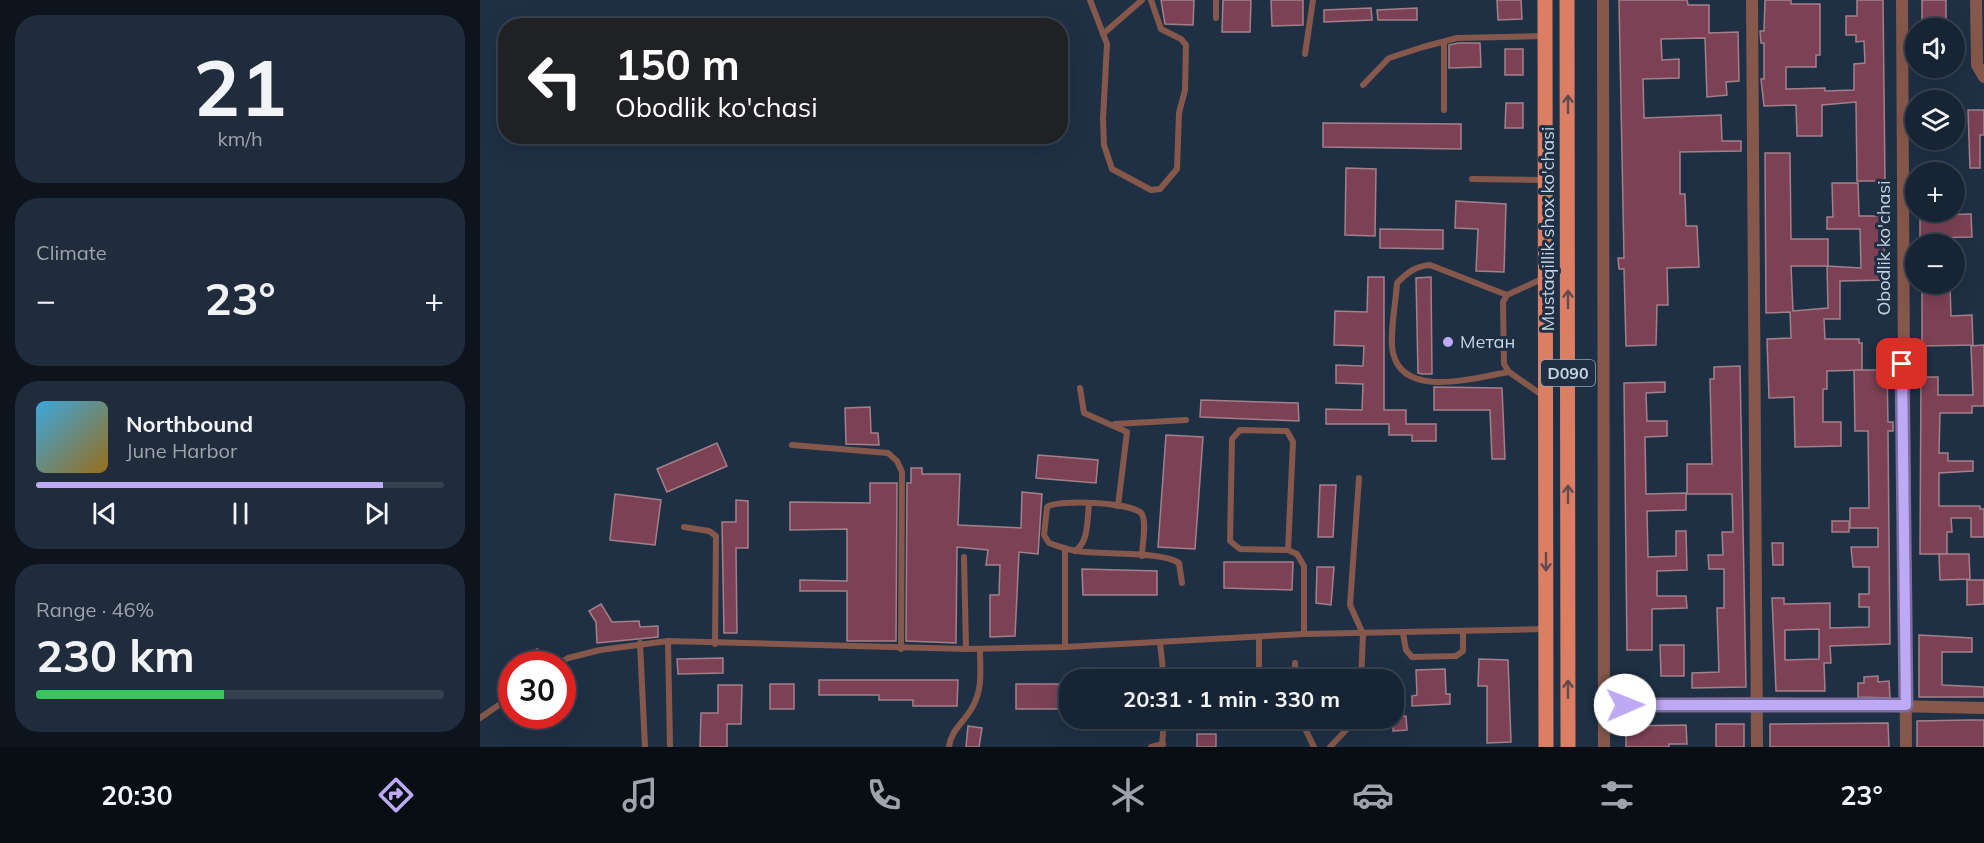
<!DOCTYPE html>
<html lang="en">
<head>
<meta charset="utf-8">
<style>
	body { margin:0; font-family:Mulish,sans-serif; background:#202c3c; color:#f1f3f6; height:100vh; display:flex; flex-direction:column; font-size:22px; white-space:nowrap }
	* { box-sizing:border-box; margin:0 }
	p { font-size:20px; color:#9ea4ac }
	.icon { flex:none; width:33px; height:33px; fill:none; stroke:currentColor; stroke-width:2; stroke-linecap:round; stroke-linejoin:round }
	.map { position:relative; flex:1; overflow:hidden }
	.side { display:flex; flex-direction:column; gap:15px; padding:15px; background:#0d141d; width:480px }
	.side>* { flex:none }
	.top-card { position:absolute; left:18px; top:18px; width:570px; height:126px; border-radius:24px; box-shadow:0 6px 24px #0002,0 0 0 2px #36414f; background:#202124; color:#fff; overflow:hidden }
	.buttons { position:absolute; left:1425px; top:18px; display:grid; gap:12px }
	.buttons a { display:grid; place-items:center; width:60px; height:60px; border-radius:50%; background:#172434; box-shadow:0 6px 24px #0002,0 0 0 2px #36414f; font-size:30px }
	.speed { position:absolute; left:18px; top:651px; display:flex; gap:12px; font-size:30px; font-weight:700; text-align:center }
	.speed>* { display:grid; place-content:center; width:78px; height:78px; border-radius:50%; background:#172434; box-shadow:0 6px 24px #0002,0 0 0 2px #36414f; line-height:1 }
	.speed .limit { border:9px solid #d22; background:#fff; color:#111 }
	.pin { position:absolute; display:grid; place-items:center; width:51px; height:51px; color:#fff; margin:-26px; border-radius:12px; box-shadow:0 3px 9px #0006 }
	.me { position:absolute; width:66px; margin:-33px; rotate:89deg; stroke-linejoin:round; filter:drop-shadow(0 0 4px #0008) }
	.turn { display:flex; align-items:center; gap:21px; height:126px; padding:0 18px; font-size:27px }
	.turn .icon { width:78px; height:78px; stroke-width:2.5 }
	.turn b { display:block; font-size:42px; line-height:51px }
	.big { font-size:45px; font-weight:700; line-height:1.1 }
	.side .card { flex:1; display:flex; flex-direction:column; justify-content:center; gap:9px; min-width:0; padding:0 21px; border-radius:24px; background:#202c3c }
	.side .dial { align-items:center; gap:0 }
	.dial b { font-size:78px; line-height:1 }
	.song { display:flex; align-items:center; gap:18px }
	.cover { width:72px; height:72px; border-radius:9px; background:linear-gradient(135deg,hsl(200 70% 55%),hsl(40 70% 35%)) }
	.played { height:6px; border-radius:3px; background:linear-gradient(90deg,#bea9f5 85%,#36414f 85%) }
	.keys { display:flex; justify-content:space-around; direction:ltr }
	.heat { display:flex; justify-content:space-between; align-items:center; font-size:33px; direction:ltr }
	.charge { height:9px; border-radius:4px; background:linear-gradient(90deg,#34c759 46%,#36414f 0) }
	.trip { position:absolute; left:579px; top:669px; width:345px; height:60px; border-radius:24px; background:#172434; box-shadow:0 6px 24px #0002,0 0 0 2px #36414f; font-weight:700; line-height:60px; text-align:center }
	.tabs { display:flex; height:96px; justify-content:space-around; align-items:center; background:#090e15; color:#9ea4ac }
	.tabs .icon { width:42px; height:42px }
	.tabs .selected { color:#bea9f5 }
	.tabs b { font-size:27px; color:#f1f3f6 }
	main { display:flex; flex:1; min-height:0 }
	.map>svg:first-child { display:block }
	.building { fill:#7c4155; stroke:#a28089; stroke-width:1.5; fill-rule:evenodd }
	.lines { fill:none; stroke-linecap:round; stroke-linejoin:round }
	.service { stroke:#86584b; stroke-width:6 }
	.minor { stroke:#86584b; stroke-width:12 }
	.primary { stroke:#db7e63; stroke-width:15 }
	.oneway { stroke:#614b50 }
	.route-casing { stroke:#7c6e9f; stroke-width:15 }
	.route { stroke:#bea9f5; stroke-width:10 }
	.poi-dot { fill:#bea9f5; stroke:#1f3045; stroke-width:2 }
	.labels { text-anchor:middle; stroke-width:6; stroke-linejoin:round; paint-order:stroke }
	.shield { fill:#1f3045; stroke:#96a3b3; stroke-width:1.5 }
	.shield-label { font-size:16px; font-weight:bold; fill:#c9d4e2 }
	.street-label { font-size:18px; fill:#c9d4e2; stroke:#1f3045 }
	.poi-label { font-size:18px; fill:#c9d4e2; stroke:#1f3045; text-anchor:start }
</style>
</head>
<body>
<main>
<section class="side">
<div class="card dial"><b>21</b><p>km/h</p></div>
<div class="card"><p>Climate</p>
<div class="heat"><a>−</a><b class="big">23°</b><a>+</a></div>
</div>
<div class="card">
<div class="song"><i class="cover"></i><div><b>Northbound</b><p>June Harbor</p></div></div>
<div class="played"></div>
<div class="keys"><svg class="icon" aria-label="previous" viewBox="0 0 24 24"><path d="M18 5L8 12l10 7zM5 5v14"/></svg><svg class="icon" aria-label="pause" viewBox="0 0 24 24"><path d="M8 5v14M16 5v14"/></svg><svg class="icon" aria-label="next" viewBox="0 0 24 24"><path d="M6 5l10 7-10 7zM19 5v14"/></svg></div>
</div>
<div class="card"><p>Range · 46%</p><b class="big">230 km</b><div class="charge"></div></div>
</section>
<div class="map">
<svg width="1504" height="747" viewBox="0 0 1504 747">
	<rect width="100%" height="100%" fill="#1f3045"/>
	<!-- building -->
	<g class="building">
		<path d="M 681,0 L 714,0 L 713,25 L 685,24 Z"/>
		<path d="M 743,0 L 771,0 L 770,32 L 742,32 Z"/>
		<path d="M 791,0 L 823,0 L 823,25 L 792,26 Z"/>
		<path d="M 1017,0 L 1041,0 L 1042,19 L 1018,20 Z"/>
		<path d="M 1139,0 L 1207,0 L 1208,5 L 1229,5 L 1229,33 L 1258,32 L 1259,81 L 1246,82 L 1247,95 L 1227,97 L 1225,38 L 1181,39 L 1182,60 L 1199,59 L 1199,78 L 1163,79 L 1164,118 L 1241,115 L 1242,141 L 1261,141 L 1261,151 L 1200,152 L 1200,194 L 1205,194 L 1206,226 L 1217,226 L 1219,267 L 1187,268 L 1188,305 L 1177,305 L 1176,345 L 1146,346 L 1144,269 L 1139,269 L 1138,258 L 1144,258 Z"/>
		<path d="M 1285,0 L 1311,0 L 1311,4 L 1340,4 L 1340,55 L 1336,55 L 1336,67 L 1306,67 L 1306,89 L 1345,88 L 1345,91 L 1374,90 L 1374,64 L 1385,63 L 1384,41 L 1376,42 L 1376,35 L 1366,35 L 1366,16 L 1377,16 L 1377,0 L 1403,0 L 1405,181 L 1377,181 L 1376,102 L 1342,105 L 1342,136 L 1317,136 L 1316,105 L 1284,106 L 1281,79 L 1284,79 L 1284,43 L 1281,43 L 1280,31 L 1284,31 Z"/>
		<rect x="1442" y="0" width="24" height="28"/>
		<path d="M 891,8 L 892,20 L 844,22 L 844,10 Z"/>
		<path d="M 937,8 L 937,20 L 898,20 L 897,10 Z"/>
		<path d="M 978,43 L 1000,43 L 1001,67 L 969,68 L 969,45 Z"/>
		<rect x="1025" y="49" width="18" height="26"/>
		<path d="M 1026,103 L 1043,103 L 1043,128 L 1025,128 Z"/>
		<path d="M 1488,110 L 1504,110 L 1504,135 L 1500,135 L 1500,168 L 1490,168 Z"/>
		<path d="M 843,123 L 981,124 L 981,149 L 843,147 Z"/>
		<path d="M 1285,153 L 1310,153 L 1311,239 L 1348,239 L 1348,266 L 1311,266 L 1313,311 L 1348,308 L 1347,266 L 1381,268 L 1380,229 L 1347,229 L 1347,217 L 1353,217 L 1352,183 L 1378,183 L 1379,216 L 1403,216 L 1405,280 L 1360,281 L 1360,319 L 1344,319 L 1345,339 L 1379,339 L 1379,343 L 1382,343 L 1382,370 L 1347,371 L 1347,389 L 1343,389 L 1343,422 L 1361,422 L 1361,446 L 1315,447 L 1314,397 L 1289,398 L 1287,339 L 1311,338 L 1310,312 L 1286,313 Z"/>
		<path d="M 866,168 L 896,169 L 895,236 L 865,235 Z"/>
		<path d="M 976,201 L 1026,204 L 1024,272 L 996,271 L 998,229 L 975,228 Z"/>
		<path d="M 1440,212 L 1458,212 L 1458,215 L 1491,214 L 1492,237 L 1440,238 Z"/>
		<path d="M 900,229 L 963,230 L 963,249 L 900,248 Z"/>
		<path d="M 888,277 L 904,277 L 904,410 L 926,410 L 926,424 L 956,424 L 956,441 L 932,441 L 932,435 L 909,435 L 909,424 L 846,424 L 846,409 L 882,410 L 883,384 L 856,383 L 856,365 L 883,366 L 884,346 L 854,345 L 855,311 L 887,312 Z"/>
		<path d="M 951,277 L 952,374 L 942,374 L 938,373 L 936,278 Z"/>
		<path d="M 1442,284 L 1467,284 L 1467,286 L 1470,286 L 1471,316 L 1492,315 L 1493,345 L 1442,346 Z"/>
		<path d="M 1504,345 L 1504,406 L 1492,406 L 1492,413 L 1460,413 L 1459,453 L 1468,453 L 1468,461 L 1493,461 L 1493,471 L 1459,473 L 1459,506 L 1500,506 L 1500,509 L 1504,509 L 1504,537 L 1491,537 L 1491,518 L 1471,518 L 1472,532 L 1467,532 L 1467,554 L 1440,554 L 1441,377 L 1458,377 L 1458,395 L 1493,395 L 1491,346 Z"/>
		<path d="M 1260,366 L 1266,687 L 1212,688 L 1212,673 L 1239,672 L 1237,608 L 1244,608 L 1244,569 L 1229,569 L 1228,555 L 1243,555 L 1242,532 L 1253,532 L 1252,494 L 1207,494 L 1207,464 L 1232,464 L 1230,379 L 1234,379 L 1234,367 Z"/>
		<path d="M 1374,370 L 1407,370 L 1408,422 L 1413,422 L 1413,431 L 1408,431 L 1410,644 L 1350,646 L 1351,663 L 1344,663 L 1345,691 L 1296,691 L 1292,598 L 1304,598 L 1304,604 L 1350,603 L 1350,628 L 1389,627 L 1389,607 L 1379,607 L 1379,594 L 1389,594 L 1389,567 L 1373,567 L 1371,547 L 1398,547 L 1398,528 L 1370,528 L 1370,508 L 1389,508 L 1388,431 L 1375,431 ZM 1339,629 L 1339,659 L 1305,660 L 1305,630 Z"/>
		<path d="M 1185,382 L 1185,392 L 1166,393 L 1167,421 L 1187,421 L 1187,436 L 1165,437 L 1166,494 L 1206,493 L 1206,510 L 1167,511 L 1168,557 L 1196,556 L 1196,531 L 1206,531 L 1207,570 L 1177,571 L 1177,596 L 1206,596 L 1207,608 L 1172,609 L 1172,650 L 1147,650 L 1144,383 Z"/>
		<path d="M 954,387 L 1022,388 L 1025,459 L 1012,459 L 1010,410 L 954,410 Z"/>
		<path d="M 721,400 L 818,403 L 819,421 L 720,417 Z"/>
		<path d="M 390,407 L 391,433 L 398,433 L 399,445 L 366,444 L 365,408 Z"/>
		<path d="M 686,435 L 723,437 L 715,549 L 678,547 Z"/>
		<path d="M 237,443 L 247,466 L 187,492 L 177,469 Z"/>
		<path d="M 558,455 L 618,460 L 616,483 L 556,478 Z"/>
		<path d="M 431,468 L 442,468 L 442,474 L 480,474 L 478,525 L 541,528 L 542,492 L 562,494 L 558,554 L 539,552 L 535,636 L 510,637 L 510,595 L 519,595 L 520,565 L 506,565 L 508,550 L 477,547 L 476,643 L 426,641 L 427,483 L 431,483 Z"/>
		<path d="M 390,483 L 417,483 L 416,641 L 367,641 L 367,591 L 320,591 L 320,580 L 367,581 L 367,529 L 310,530 L 310,502 L 390,503 Z"/>
		<path d="M 840,485 L 856,485 L 853,537 L 838,537 Z"/>
		<path d="M 135,494 L 181,500 L 175,545 L 130,540 Z"/>
		<path d="M 256,500 L 268,501 L 268,548 L 256,548 L 257,633 L 244,633 L 242,522 L 256,522 Z"/>
		<rect x="1352" y="521" width="17" height="11"/>
		<path d="M 1292,543 L 1303,543 L 1303,565 L 1293,565 Z"/>
		<path d="M 1459,554 L 1489,554 L 1490,579 L 1460,580 Z"/>
		<path d="M 744,562 L 813,562 L 812,590 L 744,588 Z"/>
		<path d="M 837,567 L 854,567 L 851,605 L 836,603 Z"/>
		<path d="M 602,569 L 677,571 L 677,595 L 603,595 Z"/>
		<path d="M 1487,580 L 1504,580 L 1504,604 L 1487,605 Z"/>
		<path d="M 121,604 L 132,622 L 159,621 L 160,627 L 178,626 L 178,637 L 117,643 L 116,622 L 109,611 Z"/>
		<path d="M 1439,635 L 1492,638 L 1492,652 L 1462,652 L 1462,685 L 1504,687 L 1504,697 L 1439,697 Z"/>
		<path d="M 1180,645 L 1204,645 L 1204,676 L 1181,676 Z"/>
		<path d="M 57,649 L 62,652 L 71,664 L 47,664 L 52,660 L 49,655 Z"/>
		<path d="M 243,658 L 243,673 L 198,674 L 197,659 Z"/>
		<path d="M 999,659 L 1028,660 L 1031,742 L 1007,743 L 1007,686 L 998,686 Z"/>
		<rect x="835" y="668" width="29" height="12"/>
		<path d="M 965,669 L 966,694 L 970,694 L 970,704 L 932,706 L 932,696 L 937,695 L 936,670 Z"/>
		<path d="M 1398,676 L 1398,682 L 1409,681 L 1410,698 L 1378,697 L 1378,683 L 1384,683 L 1384,677 Z"/>
		<path d="M 339,680 L 478,680 L 477,706 L 433,706 L 433,700 L 399,700 L 399,695 L 339,695 Z"/>
		<rect x="290" y="684" width="24" height="25"/>
		<rect x="536" y="684" width="54" height="25"/>
		<path d="M 238,685 L 262,685 L 261,724 L 247,724 L 247,747 L 220,747 L 221,713 L 238,713 Z"/>
		<path d="M 926,716 L 927,730 L 913,731 L 914,717 Z"/>
		<path d="M 744,718 L 783,718 L 783,729 L 744,728 Z"/>
		<path d="M 1489,720 L 1504,720 L 1504,747 L 1437,747 L 1437,721 Z"/>
		<path d="M 1408,723 L 1409,747 L 1290,747 L 1290,724 Z"/>
		<rect x="1236" y="724" width="28" height="23"/>
		<path d="M 1206,725 L 1207,744 L 1189,744 L 1189,747 L 1146,747 L 1146,726 Z"/>
		<path d="M 488,726 L 502,728 L 499,747 L 486,747 Z"/>
		<rect x="717" y="734" width="19" height="13"/>
	</g>
	<g class="lines">
		<!-- service -->
		<g class="service">
			<path d="M 610,0 L 627,44 L 623,119 L 624,145 L 632,169 L 671,190 L 680,189 L 697,169 L 699,113 L 705,90 L 706,45 L 701,39 L 681,29 L 671,0"/>
			<path d="M 736,18 L 736,0"/>
			<path d="M 623,34 L 662,0"/>
			<path d="M 964,42 L 964,110"/>
			<path d="M 825,54 L 833,0"/>
			<path d="M 883,85 L 909,58 L 943,47 L 977,38 L 1063,36"/>
			<path d="M 992,179 L 1064,180"/>
			<path d="M 1064,278 L 1027,295 L 1023,302 L 1024,364 L 1029,372 L 1065,397"/>
			<path d="M 1027,295 L 950,265 C 935,266 927,273 917,283 C 916,302 909,336 913,353 C 924,400 996,377 1029,372"/>
			<path d="M 600,388 L 604,413 L 647,432 L 638,506"/>
			<path d="M 635,424 L 706,420"/>
			<path d="M 312,445 L 408,453 L 417,461 L 422,472 L 421,649"/>
			<path d="M 879,478 L 870,605 L 883,634 L 881,680"/>
			<path d="M 204,527 L 229,531 L 236,536 L 235,644"/>
			<path d="M 808,550 L 813,442 L 807,431 L 760,430 L 752,439 L 750,541 L 760,549 L 808,550 L 817,554 L 824,566 L 824,634"/>
			<path d="M 595,551 C 609,542 607,520 609,504"/>
			<path d="M 662,556 C 662,545 667,524 662,514 C 654,502 577,499 567,507 L 564,535 L 569,543 C 578,546 587,550 597,551 C 621,555 682,551 699,563 L 702,583"/>
			<path d="M 484,557 L 486,649"/>
			<path d="M 923,633 L 926,650 L 932,657 L 976,656 L 983,651 L 983,631"/>
			<path d="M 188,641 L 190,747"/>
			<path d="M 680,642 L 684,680"/>
			<path d="M 160,643 L 165,747"/>
			<path d="M 585,647 L 585,548"/>
			<path d="M 815,663 L 815,680"/>
			<path d="M 78,664 L 88,658 L 120,650 L 188,641 L 486,649 L 585,647 L 824,634 L 1065,629"/>
			<path d="M 779,680 L 779,637"/>
			<path d="M 0,718 L 32,696"/>
			<path d="M 820,718 L 834,747"/>
			<path d="M 469,747 C 471,729 485,722 493,706 C 503,688 500,669 500,649"/>
			<path d="M 671,747 L 683,744"/>
			<path d="M 682,747 L 684,718"/>
			<path d="M 850,747 L 867,729 L 874,718"/>
		</g>
		<!-- minor -->
		<g class="minor">
			<path d="M 1123,0 L 1124,747"/>
			<path d="M 1272,0 L 1277,747"/>
			<path d="M 1422,0 L 1426,747"/>
			<path d="M 1496,0 L 1497,65 L 1504,77"/>
			<path d="M 1123,705 L 1277,703 L 1504,708"/>
		</g>
		<!-- primary -->
		<g class="primary">
			<path d="M 1065,0 L 1066,747"/>
			<path d="M 1087,0 L 1088,747"/>
		</g>
	</g>
	<!-- one-way arrows -->
	<defs><path id="oneway-shaft" d="M-6 0H5M1.5-3L5.5 0L1.5 3" fill="none" stroke-width="1.6" stroke-linecap="round" stroke-linejoin="round" transform="scale(1.5)"/></defs>
	<g class="oneway">
		<use href="#oneway-shaft" transform="translate(1088 104) rotate(-90)"/>
		<use href="#oneway-shaft" transform="translate(1088 299) rotate(-90)"/>
		<use href="#oneway-shaft" transform="translate(1088 494) rotate(-90)"/>
		<use href="#oneway-shaft" transform="translate(1066 562) rotate(90)"/>
		<use href="#oneway-shaft" transform="translate(1088 689) rotate(-90)"/>
	</g>
	<g class="lines">
		<!-- route casing -->
		<g class="route-casing">
			<path id="route" d="M 1145,705 L 1426,705 L 1422,364"/>
		</g>
		<!-- route -->
		<use href="#route" class="route"/>
	</g>
	<!-- markers -->
	<circle class="poi-dot" cx="968" cy="342" r="6"/>
	<g class="labels">
		<!-- shield labels -->
		<rect class="shield" x="1061" y="360" width="54" height="26" rx="4.5"/>
		<g class="shield-label">
			<text x="1088" y="379">D090</text>
		</g>
		<!-- street labels -->
		<g class="street-label">
			<text transform="translate(1068 229) rotate(-90)" y="6">Mustaqillik shox ko'chasi</text>
			<text transform="translate(1404 248) rotate(-90)" y="6">Obodlik ko'chasi</text>
		</g>
		<!-- poi labels -->
		<g class="poi-label">
			<text x="980" y="348">Метан</text>
		</g>
	</g>
</svg>
<div class="buttons">
<a><svg class="icon" aria-label="sound" viewBox="0 0 24 24"><path d="M4 9h4l5-4v14l-5-4H4zM17 9q2 3 0 6"/></svg></a>
<a><svg class="icon" aria-label="layers" viewBox="0 0 24 24"><path d="M12 4l9 5-9 5-9-5zM3 14l9 5 9-5"/></svg></a>
<a>+</a>
<a>−</a>
</div>
<div class="speed"><div class="limit">30</div></div>
<div class="pin" style="left:1422px;top:364px;background:#d93025"><svg class="icon" aria-label="arrive" viewBox="0 0 24 24"><path d="M6 21V4h12l-3 4 3 4H6"/></svg></div>
<svg class="me" style="left:1145px;top:705px" viewBox="-20 -20 40 40"><circle r="19" fill="#fff"/><path d="M0-13L10 11 0 6-10 11z" fill="#bea9f5"/></svg>
<div class="trip">20:31 · 1 min · 330 m</div>
<div class="top-card">
<div class="turn"><svg class="icon" aria-label="left" viewBox="0 0 24 24"><path d="M17 20v-9H6M10 6l-5 5 5 5"/></svg><div><b>150 m</b>Obodlik ko'chasi</div></div>
</div>
</div>
</main>
<nav class="tabs">
<b>20:30</b>
<svg class="icon selected" aria-label="directions" viewBox="0 0 24 24"><path d="M12 3l9 9-9 9-9-9zM9 14v-3h6M13 9l2 2-2 2"/></svg>
<svg class="icon" aria-label="music" viewBox="0 0 24 24"><path d="M9 18V5l10-2v13"/><circle cx="6" cy="18" r="3"/><circle cx="16" cy="16" r="3"/></svg>
<svg class="icon" aria-label="phone" viewBox="0 0 24 24"><path d="M5 4h4l2 5-3 2q2 4 5 5l2-3 5 2v4C11 20 4 13 5 4z"/></svg>
<svg class="icon" aria-label="climate" viewBox="0 0 24 24"><path d="M12 3v18M4 7l16 10M4 17L20 7"/></svg>
<svg class="icon" aria-label="car" viewBox="0 0 24 24"><path d="M5 17H2v-5l4-1 3-4h7l3 4 3 1v5h-3M9 17h6M6 11h13"/><circle cx="7" cy="17" r="2"/><circle cx="17" cy="17" r="2"/></svg>
<svg class="icon" aria-label="filters" viewBox="0 0 24 24"><path d="M4 7h16M4 17h16"/><circle cx="9" cy="7" r="2"/><circle cx="15" cy="17" r="2"/></svg>
<b>23°</b>
</nav>
</body>
</html>
